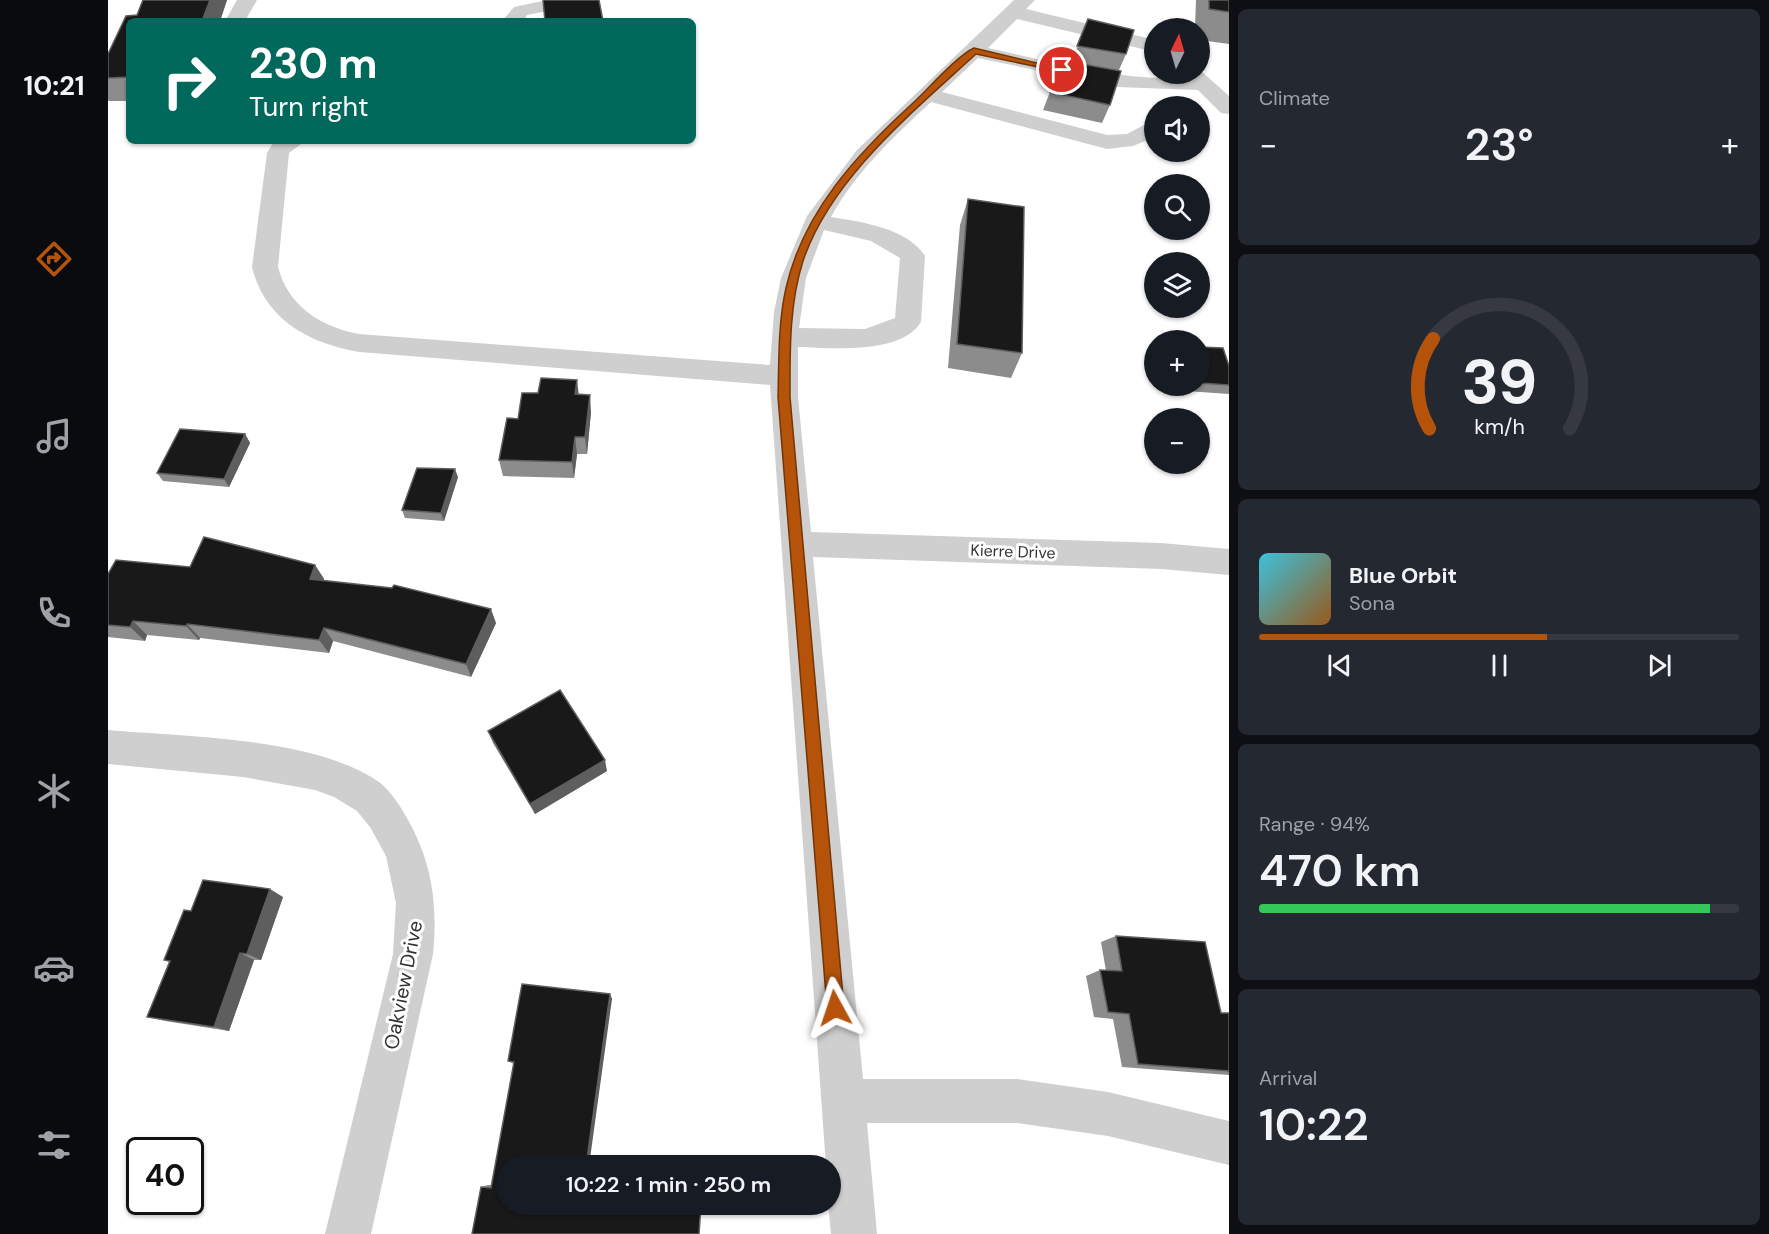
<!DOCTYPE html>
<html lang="en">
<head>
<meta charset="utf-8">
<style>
	body { margin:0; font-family:"DM Sans",sans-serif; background:#242831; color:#f1f3f6; height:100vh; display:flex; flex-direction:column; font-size:22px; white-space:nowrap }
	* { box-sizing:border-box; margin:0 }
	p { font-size:20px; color:#9ea1a6 }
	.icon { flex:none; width:33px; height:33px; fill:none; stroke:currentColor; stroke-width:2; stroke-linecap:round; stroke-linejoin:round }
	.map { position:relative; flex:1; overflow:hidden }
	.panel { display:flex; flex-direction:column; gap:9px; padding:9px; background:#0d0f14; width:540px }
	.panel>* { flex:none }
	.hud { position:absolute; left:18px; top:18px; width:570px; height:126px; border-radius:9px; box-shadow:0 2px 4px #0004; background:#00695c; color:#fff; overflow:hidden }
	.needle { width:39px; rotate:5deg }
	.controls { position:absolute; left:1036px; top:18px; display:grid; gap:12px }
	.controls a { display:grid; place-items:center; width:66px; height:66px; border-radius:50%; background:#171b24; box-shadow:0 2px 4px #0004; font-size:30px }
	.speed { position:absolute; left:18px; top:1137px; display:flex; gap:12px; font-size:30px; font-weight:700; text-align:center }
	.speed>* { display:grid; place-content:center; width:78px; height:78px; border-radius:50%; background:#171b24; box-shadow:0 2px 4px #0004; line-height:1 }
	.speed .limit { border:3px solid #111; border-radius:9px; background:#fff; color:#111 }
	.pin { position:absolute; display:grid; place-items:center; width:51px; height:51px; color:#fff; margin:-26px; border:3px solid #fff; border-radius:50%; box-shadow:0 2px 6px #0007 }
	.me { position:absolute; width:66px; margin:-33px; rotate:355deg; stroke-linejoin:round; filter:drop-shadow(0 0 4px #0008) }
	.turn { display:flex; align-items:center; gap:21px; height:126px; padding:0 24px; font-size:27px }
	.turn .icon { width:78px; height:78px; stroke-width:2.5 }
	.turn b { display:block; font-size:42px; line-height:51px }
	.big { font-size:45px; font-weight:600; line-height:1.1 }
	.panel .widget { flex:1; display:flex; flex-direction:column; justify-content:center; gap:9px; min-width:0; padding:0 21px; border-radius:9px; background:#242831 }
	.panel .dial { align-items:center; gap:0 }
	.dial svg { height:156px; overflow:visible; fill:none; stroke:#363941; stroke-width:7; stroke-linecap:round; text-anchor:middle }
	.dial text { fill:#f1f3f6; stroke:none }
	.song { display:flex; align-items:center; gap:18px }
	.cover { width:72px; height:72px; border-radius:9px; background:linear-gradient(135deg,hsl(190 70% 55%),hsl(30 70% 35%)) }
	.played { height:6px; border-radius:3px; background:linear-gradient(90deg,#b45309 60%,#363941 60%) }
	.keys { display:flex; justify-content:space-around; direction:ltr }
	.heat { display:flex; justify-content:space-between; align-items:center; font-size:33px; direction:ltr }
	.charge { height:9px; border-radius:4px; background:linear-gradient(90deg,#34c759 94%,#363941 0) }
	.trip { position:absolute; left:388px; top:1155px; width:345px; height:60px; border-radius:30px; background:#171b24; box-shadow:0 2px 4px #0004; font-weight:600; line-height:60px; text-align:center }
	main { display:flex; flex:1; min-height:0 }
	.tabs { display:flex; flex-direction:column; width:108px; justify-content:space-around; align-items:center; background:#090b0e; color:#9ea1a6 }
	.tabs .icon { width:42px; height:42px }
	.tabs .active { color:#b45309 }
	.tabs b { font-size:27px; color:#f1f3f6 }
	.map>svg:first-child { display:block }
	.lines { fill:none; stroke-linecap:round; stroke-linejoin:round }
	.minor { fill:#cfcfcf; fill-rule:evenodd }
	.wall { fill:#8c8c8c }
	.shaded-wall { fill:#5e5e5e }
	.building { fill:#191919; stroke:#5e5e5e; stroke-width:1.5 }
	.route { fill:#b45309; stroke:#753606; stroke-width:1.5 }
	.labels { text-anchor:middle; stroke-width:6; stroke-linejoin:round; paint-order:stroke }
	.street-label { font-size:16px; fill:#323232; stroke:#fff }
	.near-street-label { font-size:20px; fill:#323232; stroke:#fff }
</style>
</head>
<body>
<main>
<nav class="tabs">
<b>10:21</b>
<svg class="icon active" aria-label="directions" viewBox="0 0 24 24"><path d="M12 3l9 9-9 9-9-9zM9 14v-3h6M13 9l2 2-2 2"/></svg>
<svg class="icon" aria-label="music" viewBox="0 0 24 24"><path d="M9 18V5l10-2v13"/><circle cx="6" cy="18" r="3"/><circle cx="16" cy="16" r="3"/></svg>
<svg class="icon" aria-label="phone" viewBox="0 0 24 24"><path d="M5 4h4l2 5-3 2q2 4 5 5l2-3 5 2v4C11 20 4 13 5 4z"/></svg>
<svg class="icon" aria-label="climate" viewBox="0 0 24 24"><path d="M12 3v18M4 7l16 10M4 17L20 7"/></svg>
<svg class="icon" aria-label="car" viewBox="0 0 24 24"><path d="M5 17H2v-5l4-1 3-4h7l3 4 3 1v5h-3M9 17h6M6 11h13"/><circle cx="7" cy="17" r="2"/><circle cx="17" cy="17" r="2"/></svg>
<svg class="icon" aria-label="filters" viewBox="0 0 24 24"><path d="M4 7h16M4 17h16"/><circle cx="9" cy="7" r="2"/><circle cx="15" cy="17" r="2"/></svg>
</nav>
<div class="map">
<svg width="1121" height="1234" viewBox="0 0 1121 1234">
	<rect width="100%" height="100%" fill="#fff"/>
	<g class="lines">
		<!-- minor -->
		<g class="minor">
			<path d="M 129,0 L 149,0 L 137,21 L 117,21 Z"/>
			<path d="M 439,0 L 478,0 L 475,4 L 419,15 L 415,21 L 394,21 L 406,7 Z"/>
			<path d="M 906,0 L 927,0 L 918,9 L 1047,40 L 1047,52 L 909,19 L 880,48 C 945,62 1011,81 1078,78 L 1075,74 L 1092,74 L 1092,70 L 1121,96 L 1121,114 L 1113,113 L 1090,90 L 1009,87 L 870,58 L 834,92 L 999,135 L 1019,134 L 1047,119 L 1047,137 L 1025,146 L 999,149 L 823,102 C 786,136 748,172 723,217 C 754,222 799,228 817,256 L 813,322 C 793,355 722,348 690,347 L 690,397 L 703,532 L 1053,543 L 1121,549 L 1121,575 L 1053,569 L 705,557 L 755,1079 L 909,1079 L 1000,1092 L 1121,1121 L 1121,1165 L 1000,1136 L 909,1123 L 759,1123 L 769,1234 L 723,1234 L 720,1204 L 723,1204 L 723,1166 L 718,1166 L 662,385 L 251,352 C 201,343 157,320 144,267 L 159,153 L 166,141 L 197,141 L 181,153 L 170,267 C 180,306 213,327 251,334 L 662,365 L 666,312 L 673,278 L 699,216 L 749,150 ZM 716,230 L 763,241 L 792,258 L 787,318 L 757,329 L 691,328 L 698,278 Z"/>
			<path d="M 0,730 C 78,737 206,737 271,782 C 283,791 292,806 299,818 C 324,862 330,904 325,954 L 263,1234 L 217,1234 L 285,954 L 288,903 L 278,856 L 262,827 L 249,811 L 226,797 L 207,790 L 135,777 L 0,764 Z"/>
		</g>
	</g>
	<!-- wall -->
	<g class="wall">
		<path d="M 35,0 L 119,0 L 112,21 L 21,21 L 21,101 L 1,101 L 0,100 L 0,54 L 18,16 L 29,15 Z"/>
		<path d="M 1088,0 L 1121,0 L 1121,44 L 1092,40 L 1092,28 L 1087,28 Z"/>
		<path d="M 980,19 L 1018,54 L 1011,70 L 1002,105 L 994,123 L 935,110 L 942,92 L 964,62 Z"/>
		<path d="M 860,199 L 914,353 L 903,378 L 840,368 L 852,225 Z"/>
		<path d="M 1092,347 L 1121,366 L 1121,394 L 1078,391 L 1076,386 L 1092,386 Z"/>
		<path d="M 469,380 L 470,395 L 483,412 L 479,454 L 469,454 L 466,478 L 395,476 L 391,460 L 410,419 L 430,393 Z"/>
		<path d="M 137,434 L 142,443 L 121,487 L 55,481 L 49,473 Z"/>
		<path d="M 350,477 L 336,521 L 297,518 L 294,510 Z"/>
		<path d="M 207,565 L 216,579 L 215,581 L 388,623 L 363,677 L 225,641 L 221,653 L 92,638 L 91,640 L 39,635 L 37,641 L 0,637 L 0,574 L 82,567 Z"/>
		<path d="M 380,731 L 499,771 L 427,814 L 385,743 Z"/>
		<path d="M 175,897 L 153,960 L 146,960 L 121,1031 L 57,1021 L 39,1017 L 61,962 L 56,960 L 83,911 Z"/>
		<path d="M 1008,936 L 1113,1013 L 1121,1013 L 1121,1075 L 1014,1067 L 1005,1019 L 986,1017 L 978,976 L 992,970 L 998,971 L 993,942 Z"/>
		<path d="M 502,994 L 504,999 L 399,1166 L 591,1234 L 373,1187 L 380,1185 L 384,1185 L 406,1064 L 400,1061 Z"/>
	</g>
	<!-- shaded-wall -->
	<g class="shaded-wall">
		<path d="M 102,0 L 119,0 L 112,21 L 94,21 Z"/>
		<path d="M 469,380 L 471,397 L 467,394 Z"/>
		<path d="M 482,395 L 483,412 L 479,454 L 477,437 Z"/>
		<path d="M 137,434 L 142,443 L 121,487 L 116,479 Z"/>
		<path d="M 467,437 L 469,454 L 466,478 L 464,462 Z"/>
		<path d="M 347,469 L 350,477 L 336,521 L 333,513 Z"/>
		<path d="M 207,565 L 216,579 L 211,593 L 202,579 Z"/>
		<path d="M 383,609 L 388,623 L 363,677 L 358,664 Z"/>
		<path d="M 25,621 L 39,635 L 37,641 L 22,627 Z"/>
		<path d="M 79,624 L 92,638 L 91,640 L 78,626 Z"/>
		<path d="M 216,628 L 225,641 L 221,653 L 211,640 Z"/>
		<path d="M 497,760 L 499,771 L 427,814 L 422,804 Z"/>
		<path d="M 162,889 L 175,897 L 153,960 L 139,954 Z"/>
		<path d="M 132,953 L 146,960 L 121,1031 L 106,1027 Z"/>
		<path d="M 502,994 L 504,999 L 481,1166 L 478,1166 Z"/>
	</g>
	<!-- building -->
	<g class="building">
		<path d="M 35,0 L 102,0 L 94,21 L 21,21 L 21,77 L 0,78 L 0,54 L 18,16 L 29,15 Z"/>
		<path d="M 435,0 L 491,0 L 495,21 L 437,21 Z"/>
		<path d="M 1101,0 L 1121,0 L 1121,12 L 1101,9 Z"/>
		<path d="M 980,19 L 1026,30 L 1018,54 L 969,46 Z"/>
		<path d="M 963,62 L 1013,71 L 1002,105 L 942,92 L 954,63 Z"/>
		<path d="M 860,199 L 916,207 L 914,353 L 849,344 Z"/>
		<path d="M 1092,347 L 1115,348 L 1121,366 L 1121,385 L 1092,383 Z"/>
		<path d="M 433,378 L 469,380 L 467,394 L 482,395 L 477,437 L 467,437 L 464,462 L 391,460 L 399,418 L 410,419 L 414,393 L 430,393 Z"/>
		<path d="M 72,429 L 137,434 L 116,479 L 49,473 Z"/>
		<path d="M 309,468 L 347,469 L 333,513 L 294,510 Z"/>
		<path d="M 96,537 L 207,565 L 202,579 L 284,588 L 286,585 L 383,609 L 358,664 L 216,628 L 211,640 L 79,624 L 78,626 L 25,621 L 22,627 L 0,625 L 0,574 L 8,560 L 82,567 Z"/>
		<path d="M 452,690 L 497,760 L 422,804 L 380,731 Z"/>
		<path d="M 95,880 L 162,889 L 139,954 L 132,953 L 106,1027 L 39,1017 L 62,961 L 56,960 L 76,910 L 83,911 Z"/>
		<path d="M 1008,936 L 1097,942 L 1113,1013 L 1121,1013 L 1121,1071 L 1030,1064 L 1021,1014 L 1000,1012 L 992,970 L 1014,971 Z"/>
		<path d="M 414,984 L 502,994 L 478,1166 L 399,1166 L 399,1204 L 593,1204 L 591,1234 L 364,1234 L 373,1187 L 383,1188 L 406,1062 L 400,1061 Z"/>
	</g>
	<!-- route -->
	<path class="route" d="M 866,48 L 958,70 L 954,72 L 868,54 C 805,112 723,178 695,261 C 681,305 682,352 682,397 L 736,1008 L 733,1014 L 727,1017 L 721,1014 L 719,1008 L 670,397 C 671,361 670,323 678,288 C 695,212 749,154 805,103 C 820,89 850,55 866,48 Z"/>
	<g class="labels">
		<!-- street labels -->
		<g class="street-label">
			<text transform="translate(905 551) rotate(2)" y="6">Kierre Drive</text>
		</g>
		<!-- near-street labels -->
		<g class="near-street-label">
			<text transform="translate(295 985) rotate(-79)" y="7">Oakview Drive</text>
		</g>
	</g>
</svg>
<div class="controls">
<a><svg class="needle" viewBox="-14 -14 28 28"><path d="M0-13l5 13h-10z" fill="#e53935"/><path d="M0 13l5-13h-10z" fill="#9ea1a6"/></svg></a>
<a><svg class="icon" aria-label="sound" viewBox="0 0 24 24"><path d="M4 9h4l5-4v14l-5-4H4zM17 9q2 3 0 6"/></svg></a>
<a><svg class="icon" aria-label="search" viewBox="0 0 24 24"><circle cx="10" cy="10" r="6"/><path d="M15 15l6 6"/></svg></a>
<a><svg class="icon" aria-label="layers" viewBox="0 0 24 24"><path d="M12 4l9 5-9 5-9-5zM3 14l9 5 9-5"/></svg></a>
<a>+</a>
<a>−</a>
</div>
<div class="speed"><div class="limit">40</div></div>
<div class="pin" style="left:954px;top:70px;background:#d93025"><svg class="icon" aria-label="arrive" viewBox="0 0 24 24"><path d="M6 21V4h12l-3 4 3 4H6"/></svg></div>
<svg class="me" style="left:727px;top:1008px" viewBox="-20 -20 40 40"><path d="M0-17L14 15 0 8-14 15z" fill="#b45309" stroke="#fff" stroke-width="4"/></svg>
<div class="trip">10:22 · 1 min · 250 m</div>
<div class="hud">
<div class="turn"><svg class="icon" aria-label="right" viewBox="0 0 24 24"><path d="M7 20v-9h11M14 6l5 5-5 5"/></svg><div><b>230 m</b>Turn right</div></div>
</div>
</div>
<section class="panel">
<div class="widget"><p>Climate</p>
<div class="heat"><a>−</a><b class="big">23°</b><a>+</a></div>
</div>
<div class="widget dial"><svg viewBox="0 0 100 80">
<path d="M14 69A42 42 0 1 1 86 69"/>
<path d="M14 69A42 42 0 0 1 16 23" stroke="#b45309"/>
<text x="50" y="56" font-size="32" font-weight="700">39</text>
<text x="50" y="72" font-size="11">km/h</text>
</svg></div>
<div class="widget">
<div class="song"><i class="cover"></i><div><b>Blue Orbit</b><p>Sona</p></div></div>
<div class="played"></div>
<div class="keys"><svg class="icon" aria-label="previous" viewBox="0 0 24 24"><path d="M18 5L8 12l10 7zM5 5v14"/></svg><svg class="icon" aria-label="pause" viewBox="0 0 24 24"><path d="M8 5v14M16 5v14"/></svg><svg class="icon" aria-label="next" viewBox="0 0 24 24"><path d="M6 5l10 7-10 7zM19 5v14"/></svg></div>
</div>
<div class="widget"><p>Range · 94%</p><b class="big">470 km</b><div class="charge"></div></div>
<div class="widget"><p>Arrival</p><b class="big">10:22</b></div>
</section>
</main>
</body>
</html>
